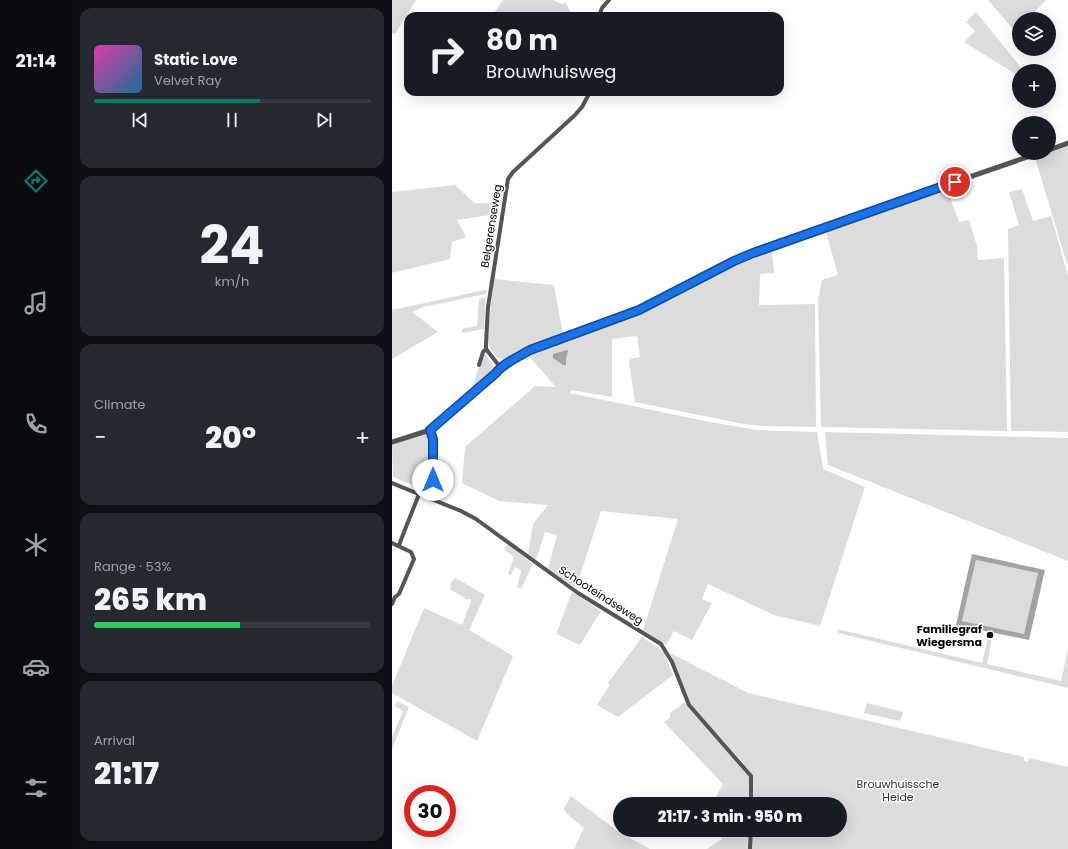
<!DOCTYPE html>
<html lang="en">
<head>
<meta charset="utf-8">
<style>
	body { margin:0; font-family:Poppins,sans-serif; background:#242831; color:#f1f3f6; height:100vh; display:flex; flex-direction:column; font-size:15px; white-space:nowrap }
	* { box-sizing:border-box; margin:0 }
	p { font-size:13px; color:#9ea1a6 }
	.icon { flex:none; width:22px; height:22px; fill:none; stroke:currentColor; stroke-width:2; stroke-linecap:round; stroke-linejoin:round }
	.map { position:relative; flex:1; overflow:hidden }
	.drawer { display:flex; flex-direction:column; gap:8px; padding:8px; background:#0d0f14; width:320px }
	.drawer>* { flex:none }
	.top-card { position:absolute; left:12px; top:12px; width:380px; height:84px; border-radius:12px; box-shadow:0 4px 16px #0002; background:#171b24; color:#f1f3f6; overflow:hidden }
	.tools { position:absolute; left:620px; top:12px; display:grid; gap:8px }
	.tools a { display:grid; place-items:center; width:44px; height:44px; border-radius:50%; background:#171b24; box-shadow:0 4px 16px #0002; font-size:20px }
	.speed { position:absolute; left:12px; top:785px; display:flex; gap:8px; font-size:20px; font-weight:700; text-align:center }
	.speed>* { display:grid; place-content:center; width:52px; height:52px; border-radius:50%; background:#171b24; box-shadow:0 4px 16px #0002; line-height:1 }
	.speed .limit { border:6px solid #d22; background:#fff; color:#111 }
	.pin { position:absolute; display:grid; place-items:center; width:34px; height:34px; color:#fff; margin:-17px; border:2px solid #fff; border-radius:50%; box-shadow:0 1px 4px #0007 }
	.me { position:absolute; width:44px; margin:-22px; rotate:0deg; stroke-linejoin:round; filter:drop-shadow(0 0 3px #0008) }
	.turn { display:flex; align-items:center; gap:14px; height:84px; padding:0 16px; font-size:18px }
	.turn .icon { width:52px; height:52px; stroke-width:2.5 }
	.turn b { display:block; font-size:28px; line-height:34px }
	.big { font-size:30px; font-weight:800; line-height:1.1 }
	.drawer .widget { flex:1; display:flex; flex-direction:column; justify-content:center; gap:6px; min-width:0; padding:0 14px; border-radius:12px; background:#242831 }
	.drawer .dial { align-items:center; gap:0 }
	.dial b { font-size:52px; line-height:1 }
	.song { display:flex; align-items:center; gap:12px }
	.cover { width:48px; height:48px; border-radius:6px; background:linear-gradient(135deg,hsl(320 70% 55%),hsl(200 70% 35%)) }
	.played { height:4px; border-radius:2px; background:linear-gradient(90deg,#0f766e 60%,#363941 60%) }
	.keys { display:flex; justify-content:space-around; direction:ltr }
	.heat { display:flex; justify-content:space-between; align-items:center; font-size:22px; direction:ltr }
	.charge { height:6px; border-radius:3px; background:linear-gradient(90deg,#34c759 53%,#363941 0) }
	.trip { position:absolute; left:221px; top:797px; width:234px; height:40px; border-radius:20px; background:#171b24; box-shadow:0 4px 16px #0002; font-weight:800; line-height:40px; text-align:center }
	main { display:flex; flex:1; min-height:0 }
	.tabs { display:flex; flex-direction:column; width:72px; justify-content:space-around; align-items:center; background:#090b0e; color:#9ea1a6 }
	.tabs .icon { width:28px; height:28px }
	.tabs .current { color:#0f766e }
	.tabs b { font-size:18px; color:#f1f3f6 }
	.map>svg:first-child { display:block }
	.green { fill:#dcdcdc }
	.water { fill:#a3a3a3; fill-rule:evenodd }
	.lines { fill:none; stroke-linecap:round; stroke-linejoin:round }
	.minor { stroke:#555; stroke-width:4 }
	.tertiary { stroke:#555; stroke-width:5 }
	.route-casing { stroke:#114b97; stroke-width:10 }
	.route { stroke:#1a73e8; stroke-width:7 }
	.poi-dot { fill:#000; stroke:#fff; stroke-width:1.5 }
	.labels { text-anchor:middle; stroke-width:3; stroke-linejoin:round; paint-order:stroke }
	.street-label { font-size:11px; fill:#000; stroke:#fff }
	.poi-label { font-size:11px; font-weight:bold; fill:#000; stroke:#fff; text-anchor:end }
	.park-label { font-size:11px; fill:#333; stroke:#fff }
</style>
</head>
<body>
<main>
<nav class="tabs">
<b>21:14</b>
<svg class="icon current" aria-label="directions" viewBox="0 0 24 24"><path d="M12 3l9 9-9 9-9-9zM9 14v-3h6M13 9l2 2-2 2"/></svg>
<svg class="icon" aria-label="music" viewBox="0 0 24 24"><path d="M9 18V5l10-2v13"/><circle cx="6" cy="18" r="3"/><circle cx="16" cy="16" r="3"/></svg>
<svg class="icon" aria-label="phone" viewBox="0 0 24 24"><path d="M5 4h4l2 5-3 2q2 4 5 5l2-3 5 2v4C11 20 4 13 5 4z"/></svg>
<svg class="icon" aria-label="climate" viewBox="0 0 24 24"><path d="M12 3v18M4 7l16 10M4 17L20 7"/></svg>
<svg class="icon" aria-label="car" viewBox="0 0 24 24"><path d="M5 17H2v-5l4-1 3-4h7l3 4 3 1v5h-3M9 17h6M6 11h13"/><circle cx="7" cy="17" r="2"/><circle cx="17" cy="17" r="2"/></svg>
<svg class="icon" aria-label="filters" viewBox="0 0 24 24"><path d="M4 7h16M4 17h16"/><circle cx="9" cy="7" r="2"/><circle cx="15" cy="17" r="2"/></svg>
</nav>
<section class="drawer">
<div class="widget">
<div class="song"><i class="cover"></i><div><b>Static Love</b><p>Velvet Ray</p></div></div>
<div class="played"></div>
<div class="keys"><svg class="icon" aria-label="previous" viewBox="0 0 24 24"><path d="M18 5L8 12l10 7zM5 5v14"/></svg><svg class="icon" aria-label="pause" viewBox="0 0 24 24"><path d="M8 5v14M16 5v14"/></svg><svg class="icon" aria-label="next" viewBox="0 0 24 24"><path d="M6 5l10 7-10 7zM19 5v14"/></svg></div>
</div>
<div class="widget dial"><b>24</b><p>km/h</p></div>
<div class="widget"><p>Climate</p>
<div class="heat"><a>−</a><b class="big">20°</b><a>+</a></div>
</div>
<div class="widget"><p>Range · 53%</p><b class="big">265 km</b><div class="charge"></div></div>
<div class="widget"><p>Arrival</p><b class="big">21:17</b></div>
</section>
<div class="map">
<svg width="676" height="849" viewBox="0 0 676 849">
	<rect width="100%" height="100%" fill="#fff"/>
	<!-- green -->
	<g class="green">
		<path d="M 0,0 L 24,0 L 3,34 L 0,33 Z"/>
		<path d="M 111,0 L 161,0 L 169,4 L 174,3 L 180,16 L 100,16 Z"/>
		<path d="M 596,0 L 654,0 L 636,19 L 627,19 L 627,29 L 624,33 Z"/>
		<path d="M 584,12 L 632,71 L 627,71 L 627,76 L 572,42 L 583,31 L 574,22 Z"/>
		<path d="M 676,146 L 676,267 L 643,158 Z"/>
		<path d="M 63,185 L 82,203 L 106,203 L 105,214 L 65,220 L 74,237 L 60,242 L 58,259 L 0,273 L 0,192 Z"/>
		<path d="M 555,189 L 567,222 L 577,220 L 585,246 L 586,260 L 612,258 L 615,431 L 429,427 L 426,299 L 430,280 L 446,275 L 434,232 Z"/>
		<path d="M 630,189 L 641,221 L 659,216 L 676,276 L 676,432 L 619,431 L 616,229 L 627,225 L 617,192 Z"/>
		<path d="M 380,250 L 382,273 L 368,274 L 367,305 L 423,304 L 424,427 L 370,426 L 352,424 L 243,402 L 237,362 L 238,359 L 248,357 L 245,336 L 220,339 L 220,397 L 179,390 L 178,393 L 318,422 L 365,430 L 425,432 L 431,469 L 473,487 L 428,626 L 382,615 L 316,584 L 310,599 L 320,603 L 300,640 L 282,631 L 274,645 L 251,630 L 286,519 L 209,511 L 184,588 L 156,569 L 165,535 L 153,532 L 144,560 L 136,554 L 141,524 L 156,505 L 107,501 L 70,483 L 73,447 L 143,386 L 164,387 L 135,354 L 246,314 L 354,259 Z"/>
		<path d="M 102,279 L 162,285 L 171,334 L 123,352 L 112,360 C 102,358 97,348 95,338 Z"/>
		<path d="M 93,290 L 95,291 L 94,294 L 31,307 L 20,312 L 46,332 L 0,359 L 0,310 Z"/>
		<path d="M 94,297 L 92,329 L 70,333 L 70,329 L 85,326 L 87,299 Z"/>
		<path d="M 93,354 L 103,368 L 80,389 L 90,357 Z"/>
		<path d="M 433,432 L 676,438 L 676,561 L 436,465 Z"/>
		<path d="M 35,433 L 37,438 L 36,491 L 1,477 L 0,444 Z"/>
		<path d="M 116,545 L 141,564 L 129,589 L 125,587 L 129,571 L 123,567 L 119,575 L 116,574 L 122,557 L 113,550 L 113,546 Z"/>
		<path d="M 584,560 L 646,573 L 632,634 L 570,621 Z"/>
		<path d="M 64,578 L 93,595 L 77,630 L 121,656 L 85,741 L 0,693 L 0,686 L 32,608 L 70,625 L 79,601 L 78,599 L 74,599 L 59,590 C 57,585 59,580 64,578 Z"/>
		<path d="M 180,592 L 209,611 L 188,645 L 164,634 Z"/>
		<path d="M 445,629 L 590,663 L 597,633 L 601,633 L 595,664 L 669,681 L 676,649 L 676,688 L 446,633 Z"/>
		<path d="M 250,637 L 272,652 L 281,675 L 226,717 L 205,705 L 218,685 L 216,683 Z"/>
		<path d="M 278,653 L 356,693 L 632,757 L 632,761 L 636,762 L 637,758 L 676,767 L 676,849 L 315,849 L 330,839 L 321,830 L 448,830 L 448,804 L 320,804 L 331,784 L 272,722 L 278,718 L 278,713 L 293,702 L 352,770 L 352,764 L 300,706 Z"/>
		<path d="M 5,701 L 17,707 L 0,749 L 0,737 L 11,711 L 3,706 Z"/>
		<path d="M 475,703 L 511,712 L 508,721 L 472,713 Z"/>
		<path d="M 179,796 L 227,832 L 258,849 L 182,849 L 192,828 L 174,813 L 172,808 Z"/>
	</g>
	<!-- water -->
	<g class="water">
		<path d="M 175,350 L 176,351 L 174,359 L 174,365 L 171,365 L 161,358 L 161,354 Z"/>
		<path d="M 580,554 L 653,570 L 637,640 L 564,625 ZM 584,560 L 646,573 L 632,634 L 570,621 Z"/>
	</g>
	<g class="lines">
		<!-- minor -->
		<g class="minor">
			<path d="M 207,16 L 210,8 L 217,0"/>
			<path d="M 87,365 L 91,352 L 94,349"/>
			<path d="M 108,367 L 94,349 L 94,343 L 96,307 L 116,179 L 121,172 L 183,115 L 190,107 L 198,92"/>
			<path d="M 38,430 L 41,439 L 41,494 L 39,499"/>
			<path d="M 0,483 L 69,511 L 84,519 L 186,593 L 269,644 L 280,662 L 297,705 L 359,776 L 359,804"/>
			<path d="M 0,543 L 19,552 L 22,559 L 7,594 L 3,597 L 0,604"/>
			<path d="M 7,545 L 27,494"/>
			<path d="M 358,849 L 359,830"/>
		</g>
		<!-- tertiary -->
		<g class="tertiary">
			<path d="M 657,150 L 676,143"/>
			<path d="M 0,442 L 38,430 L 104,373 L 108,367 L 138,350 L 247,310 L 342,261 L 377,246 L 647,153"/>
		</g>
	</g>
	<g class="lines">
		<!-- route casing -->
		<g class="route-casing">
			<path id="route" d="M 41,480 L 41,439 L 38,430 L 104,373 C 110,364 128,356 138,350 L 247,310 L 342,261 L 361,253 L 563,182"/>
		</g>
		<!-- route -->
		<use href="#route" class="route"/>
	</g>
	<!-- markers -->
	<circle class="poi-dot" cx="598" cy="635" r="4"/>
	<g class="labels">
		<!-- street labels -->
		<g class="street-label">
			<text transform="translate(99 226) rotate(-81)" y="4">Belgerenseweg</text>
			<text transform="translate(209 595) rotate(33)" y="4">Schooteindseweg</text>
		</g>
		<!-- poi labels -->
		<g class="poi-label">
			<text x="590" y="633">Familiegraf<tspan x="590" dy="13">Wiegersma</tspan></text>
		</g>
		<!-- park labels -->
		<g class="park-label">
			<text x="506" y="788">Brouwhuissche<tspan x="506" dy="13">Heide</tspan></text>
		</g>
	</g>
</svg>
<div class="tools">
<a><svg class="icon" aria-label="layers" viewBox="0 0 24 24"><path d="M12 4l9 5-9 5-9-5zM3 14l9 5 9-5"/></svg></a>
<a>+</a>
<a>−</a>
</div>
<div class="speed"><div class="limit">30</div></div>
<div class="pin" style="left:563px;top:182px;background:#d93025"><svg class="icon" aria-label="arrive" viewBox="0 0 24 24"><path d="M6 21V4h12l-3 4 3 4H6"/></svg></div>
<svg class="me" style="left:41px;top:480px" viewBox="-20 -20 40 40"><circle r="19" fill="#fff"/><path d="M0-13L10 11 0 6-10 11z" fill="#1a73e8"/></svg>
<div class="trip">21:17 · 3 min · 950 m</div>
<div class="top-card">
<div class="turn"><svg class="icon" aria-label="right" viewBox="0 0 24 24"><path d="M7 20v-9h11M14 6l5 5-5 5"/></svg><div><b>80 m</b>Brouwhuisweg</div></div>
</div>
</div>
</main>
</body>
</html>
